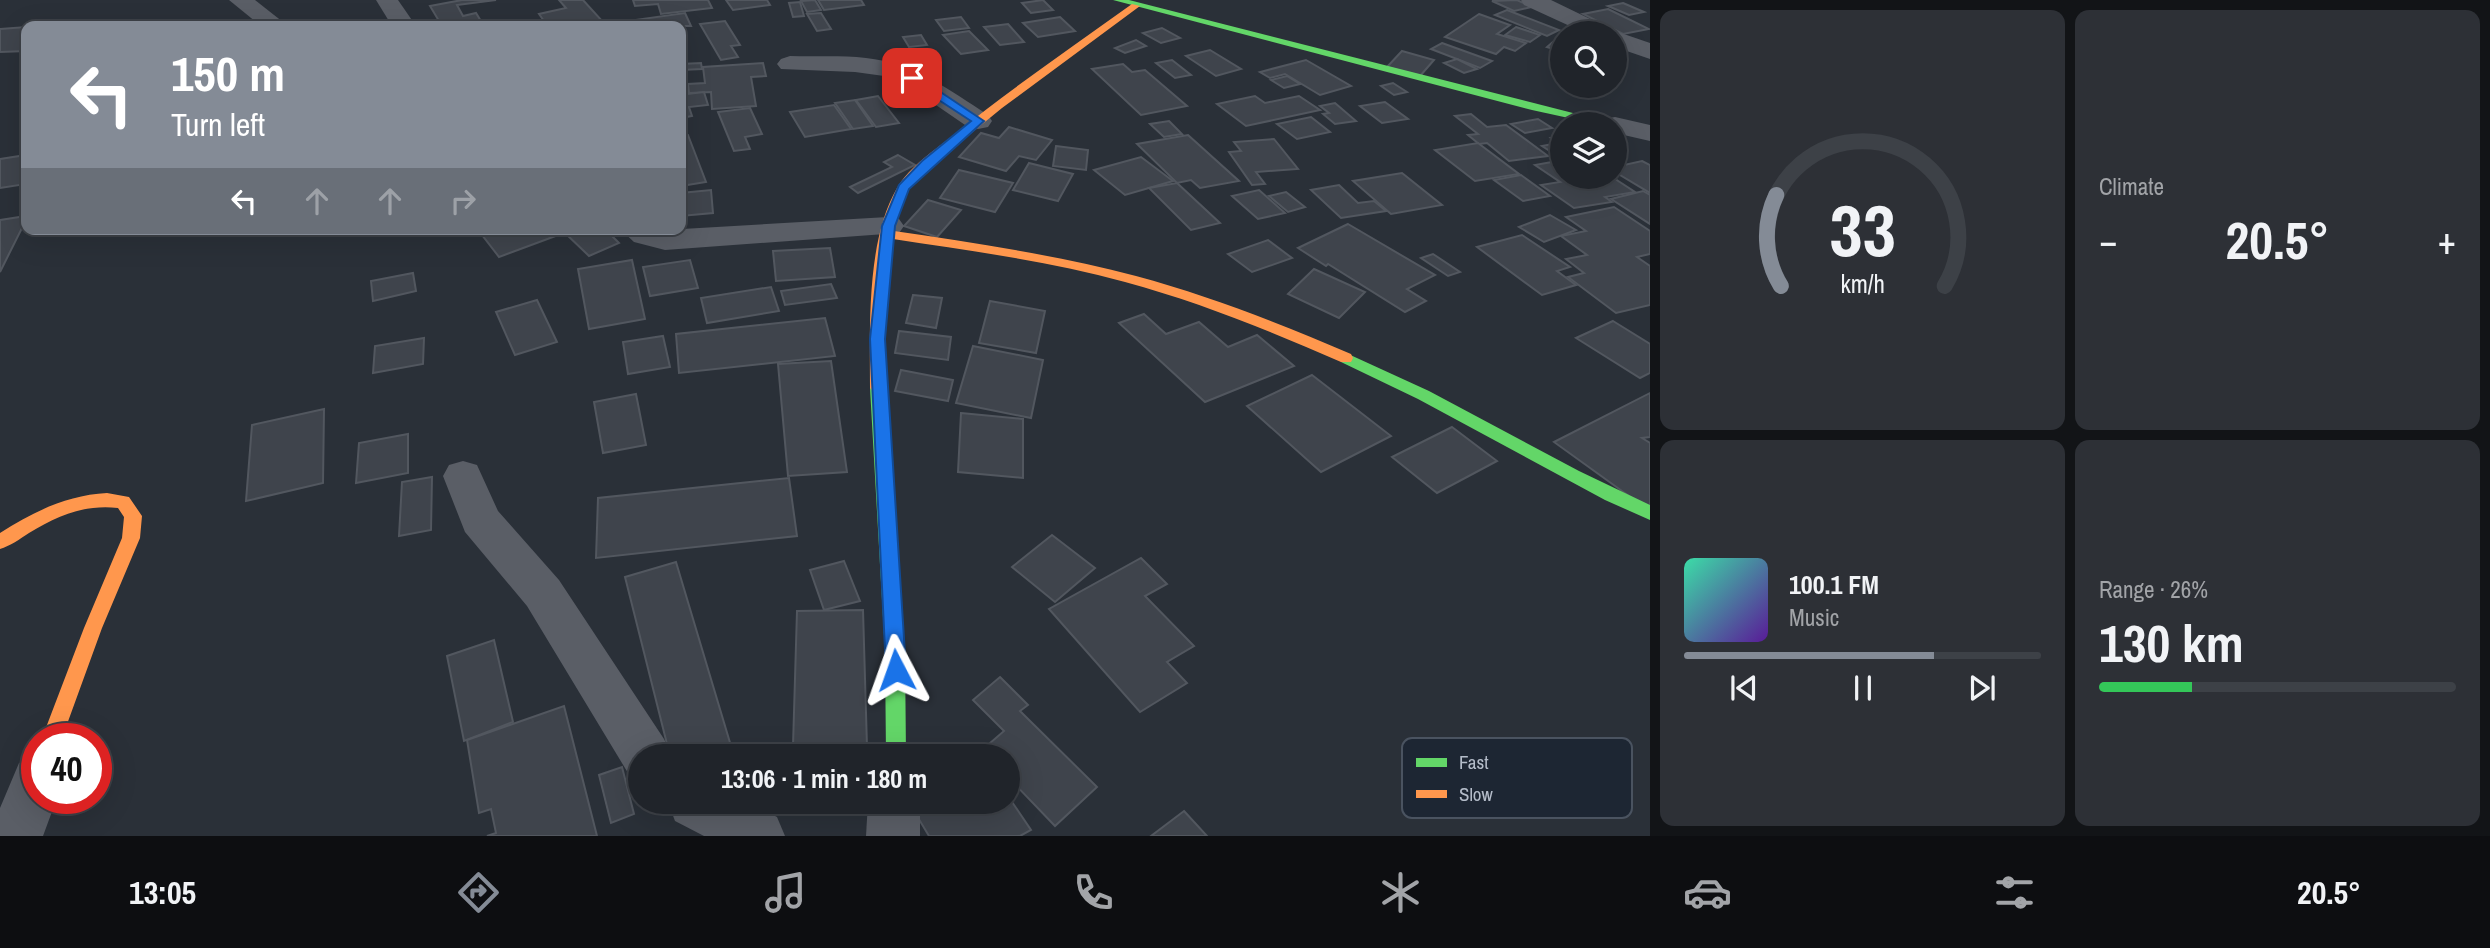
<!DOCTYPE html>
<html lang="en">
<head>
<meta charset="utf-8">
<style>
	body { margin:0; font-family:"Archivo Narrow",sans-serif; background:#2d3036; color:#f1f3f6; height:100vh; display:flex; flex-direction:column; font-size:26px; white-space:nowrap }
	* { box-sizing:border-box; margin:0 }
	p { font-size:23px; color:#a2a4a8 }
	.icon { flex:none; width:38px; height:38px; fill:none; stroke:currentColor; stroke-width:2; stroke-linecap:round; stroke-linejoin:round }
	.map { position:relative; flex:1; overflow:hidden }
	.details { display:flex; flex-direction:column; gap:10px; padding:10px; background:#121417; width:840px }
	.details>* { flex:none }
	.banner { position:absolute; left:21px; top:21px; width:665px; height:214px; border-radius:14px; box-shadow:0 7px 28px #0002,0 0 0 2px #3d4147; background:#848b96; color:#fff; overflow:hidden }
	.fabs { position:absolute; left:1550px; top:21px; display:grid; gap:14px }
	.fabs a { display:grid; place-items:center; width:77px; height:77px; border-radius:50%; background:#20242a; box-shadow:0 7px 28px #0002,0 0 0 2px #3d4147; font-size:35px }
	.speed { position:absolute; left:21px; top:723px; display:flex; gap:14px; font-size:35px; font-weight:700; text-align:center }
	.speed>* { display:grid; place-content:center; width:91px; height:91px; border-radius:50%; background:#20242a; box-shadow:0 7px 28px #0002,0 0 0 2px #3d4147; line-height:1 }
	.speed .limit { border:10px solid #d22; background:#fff; color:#111 }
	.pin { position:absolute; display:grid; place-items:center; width:60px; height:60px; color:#fff; margin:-30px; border-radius:14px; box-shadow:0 4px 10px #0006 }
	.me { position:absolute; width:77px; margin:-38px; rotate:356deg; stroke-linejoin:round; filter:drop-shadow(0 0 5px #0008) }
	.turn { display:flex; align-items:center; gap:24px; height:147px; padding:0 35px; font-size:32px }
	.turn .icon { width:91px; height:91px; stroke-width:2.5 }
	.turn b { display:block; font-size:49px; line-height:60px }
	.lanes { display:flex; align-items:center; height:66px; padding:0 35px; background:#0003; justify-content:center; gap:35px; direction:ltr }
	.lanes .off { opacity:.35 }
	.big { font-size:52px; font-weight:700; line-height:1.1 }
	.details .card { flex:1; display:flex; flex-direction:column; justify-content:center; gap:10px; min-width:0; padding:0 24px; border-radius:14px; background:#2d3036 }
	.details .dial { align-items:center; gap:0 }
	.dial svg { height:182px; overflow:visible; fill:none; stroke:#3d4147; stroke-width:7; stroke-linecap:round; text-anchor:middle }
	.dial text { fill:#f1f3f6; stroke:none }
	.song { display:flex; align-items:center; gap:21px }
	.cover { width:84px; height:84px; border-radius:10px; background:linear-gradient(135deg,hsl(160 70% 55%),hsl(270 70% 35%)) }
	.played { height:7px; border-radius:4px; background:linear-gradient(90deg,#848b96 70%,#3d4147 70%) }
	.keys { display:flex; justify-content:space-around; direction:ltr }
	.heat { display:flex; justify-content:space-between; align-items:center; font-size:38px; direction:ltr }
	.charge { height:10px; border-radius:5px; background:linear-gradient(90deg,#34c759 26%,#3d4147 0) }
	.details .tiles { flex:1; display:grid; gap:10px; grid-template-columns:repeat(2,1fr) }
	.trip { position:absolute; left:628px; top:744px; width:392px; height:70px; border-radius:35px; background:#20242a; box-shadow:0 7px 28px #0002,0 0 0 2px #3d4147; font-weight:700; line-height:70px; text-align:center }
	.tab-bar { display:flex; height:112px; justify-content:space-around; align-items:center; background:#0d0e11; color:#a2a4a8 }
	.tab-bar .icon { width:49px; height:49px }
	.tab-bar .selected { color:#848b96 }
	.tab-bar b { font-size:32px; color:#f1f3f6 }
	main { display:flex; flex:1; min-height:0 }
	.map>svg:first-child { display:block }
	.building { fill:#3f444c; stroke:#52575f; stroke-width:2 }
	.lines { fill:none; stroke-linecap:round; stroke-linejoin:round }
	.street { fill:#5a5e66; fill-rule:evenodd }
	.fast { fill:#63d668; fill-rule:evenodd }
	.slow { fill:#ff974d; fill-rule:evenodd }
	.route { fill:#1a73e8; stroke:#114b97; stroke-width:2 }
	.key { fill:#1d2633; stroke:#4a5360; stroke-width:2 }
	.key-label { font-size:19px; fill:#b4bcc9 }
</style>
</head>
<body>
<main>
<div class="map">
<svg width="1650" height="836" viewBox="0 0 1650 836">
	<rect width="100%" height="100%" fill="#2a3038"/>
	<!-- building -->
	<g class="building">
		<path d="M 462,0 L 496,0 L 457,5 L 463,16 L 476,13 L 484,26 L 442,26 L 430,6 Z"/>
		<path d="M 559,0 L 583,0 L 604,23 L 589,26 L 520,26 L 544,21 L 539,14 L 566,8 Z"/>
		<path d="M 633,0 L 708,0 L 712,8 L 661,14 L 658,4 L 635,6 Z"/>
		<path d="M 726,0 L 767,0 L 770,5 L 733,10 Z"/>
		<path d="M 815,0 L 821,10 L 807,12 L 801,1 Z"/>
		<path d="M 818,0 L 861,0 L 864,5 L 824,10 Z"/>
		<path d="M 1043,0 L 1053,10 L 1031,13 L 1022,3 Z"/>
		<path d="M 1517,0 L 1532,7 L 1514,11 L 1492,1 Z"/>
		<path d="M 800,2 L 804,16 L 793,17 L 789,3 Z"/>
		<path d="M 1623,3 L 1644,12 L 1629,15 L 1608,6 Z"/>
		<path d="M 1608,9 L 1649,29 L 1623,34 L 1583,14 Z"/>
		<path d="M 1507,10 L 1559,30 L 1547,36 L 1495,15 Z"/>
		<path d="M 685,13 L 691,26 L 630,26 L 628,21 Z"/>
		<path d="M 821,13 L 831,29 L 817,31 L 807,14 Z"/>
		<path d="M 1479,14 L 1510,25 L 1497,34 L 1526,43 L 1515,51 L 1504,47 L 1496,54 L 1445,37 Z"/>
		<path d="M 961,17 L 969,28 L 944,31 L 936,20 Z"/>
		<path d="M 1060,17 L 1075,31 L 1038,37 L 1023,23 Z"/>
		<path d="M 725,21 L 740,45 L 731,46 L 738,57 L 721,60 L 700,24 Z"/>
		<path d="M 1008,24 L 1024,42 L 1000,45 L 984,27 Z"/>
		<path d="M 26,27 L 26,51 L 0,52 L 0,29 Z"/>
		<path d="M 1516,27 L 1540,35 L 1530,42 L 1505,35 Z"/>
		<path d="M 1162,28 L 1180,38 L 1161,43 L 1143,33 Z"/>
		<path d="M 969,31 L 988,50 L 961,54 L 943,35 Z"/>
		<path d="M 921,35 L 927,45 L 909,47 L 903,37 Z"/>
		<path d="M 1560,36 L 1563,37 L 1563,52 L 1547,47 Z"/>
		<path d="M 1136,40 L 1146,46 L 1125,53 L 1115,48 Z"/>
		<path d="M 1442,43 L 1492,61 L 1480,68 L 1431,49 Z"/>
		<path d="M 1210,50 L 1241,69 L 1216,76 L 1186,56 Z"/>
		<path d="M 1402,51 L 1434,60 L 1420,76 L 1387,67 Z"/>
		<path d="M 1457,59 L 1477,69 L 1464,73 L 1444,63 Z"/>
		<path d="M 1172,60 L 1191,75 L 1175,78 L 1156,63 Z"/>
		<path d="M 1306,60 L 1351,86 L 1320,95 L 1285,74 L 1270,78 L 1260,72 Z"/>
		<path d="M 701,63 L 702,69 L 681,70 L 681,64 Z"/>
		<path d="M 763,63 L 766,76 L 751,77 L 756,106 L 712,109 L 711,92 L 689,93 L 688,84 L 705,83 L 703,67 Z"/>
		<path d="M 1123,64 L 1132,72 L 1145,70 L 1187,106 L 1141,115 L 1092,69 Z"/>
		<path d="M 1287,76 L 1300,84 L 1284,88 L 1271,80 Z"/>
		<path d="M 1393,83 L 1407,92 L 1394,95 L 1381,86 Z"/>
		<path d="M 681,84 L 685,84 L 688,94 L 704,92 L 708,105 L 689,107 L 692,116 L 681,118 Z"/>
		<path d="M 878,96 L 899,123 L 876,127 L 856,100 Z"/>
		<path d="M 1255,96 L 1265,103 L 1299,96 L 1320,110 L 1246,126 L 1217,104 Z"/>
		<path d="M 855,100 L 873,126 L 853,129 L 835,103 Z"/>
		<path d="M 1385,102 L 1408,119 L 1382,123 L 1360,106 Z"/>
		<path d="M 1335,103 L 1356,121 L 1335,124 L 1323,114 L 1329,113 L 1320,106 Z"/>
		<path d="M 834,105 L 851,129 L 805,137 L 790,112 Z"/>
		<path d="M 750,108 L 762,134 L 745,137 L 750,149 L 734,151 L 718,112 Z"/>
		<path d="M 1471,114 L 1487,127 L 1506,125 L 1548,156 L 1509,161 L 1487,143 L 1479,144 L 1468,135 L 1478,134 L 1455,116 Z"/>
		<path d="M 1311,117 L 1330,132 L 1297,139 L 1277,124 Z"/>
		<path d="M 1538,119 L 1552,128 L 1525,133 L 1511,124 Z"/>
		<path d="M 1169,121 L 1182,134 L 1164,137 L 1150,124 Z"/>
		<path d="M 1009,127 L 1052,140 L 1036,160 L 1019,156 L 1006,171 L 959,157 L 981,133 L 999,138 Z"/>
		<path d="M 688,135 L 706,182 L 681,186 L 681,136 Z"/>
		<path d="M 1188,135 L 1239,181 L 1200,188 L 1191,180 L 1177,183 L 1137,144 Z"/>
		<path d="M 1563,136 L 1563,154 L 1556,155 L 1542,146 L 1558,143 L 1551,138 Z"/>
		<path d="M 1274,139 L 1298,169 L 1256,172 L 1265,184 L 1252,185 L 1229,152 L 1241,151 L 1234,142 Z"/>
		<path d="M 1478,143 L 1519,174 L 1475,181 L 1435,150 Z"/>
		<path d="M 1056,146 L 1088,150 L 1086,170 L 1053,166 Z"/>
		<path d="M 26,155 L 26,184 L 0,188 L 0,159 Z"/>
		<path d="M 898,155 L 915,165 L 858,193 L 850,187 L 892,167 L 884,162 Z"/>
		<path d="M 1141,157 L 1173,181 L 1125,195 L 1094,170 Z"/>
		<path d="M 1563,160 L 1563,177 L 1612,177 L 1635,192 L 1605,197 L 1612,202 L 1574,208 L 1541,185 L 1560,182 L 1535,165 Z"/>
		<path d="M 1642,161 L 1650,165 L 1650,193 L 1615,172 L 1615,167 Z"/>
		<path d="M 1029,163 L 1073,174 L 1058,201 L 1013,190 Z"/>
		<path d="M 959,170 L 1013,183 L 995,212 L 940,198 Z"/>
		<path d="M 1402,173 L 1442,205 L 1391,214 L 1353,181 Z"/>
		<path d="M 1521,175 L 1550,196 L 1523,201 L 1494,180 Z"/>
		<path d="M 1177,183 L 1220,223 L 1191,230 L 1149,188 Z"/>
		<path d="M 1339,185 L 1358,203 L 1374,201 L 1386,211 L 1341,218 L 1311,190 Z"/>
		<path d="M 711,190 L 713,213 L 681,216 L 681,193 Z"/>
		<path d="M 1259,190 L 1285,213 L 1258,219 L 1232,196 Z"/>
		<path d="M 1643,191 L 1650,195 L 1650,224 L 1611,199 Z"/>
		<path d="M 1286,192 L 1305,207 L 1288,212 L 1269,196 Z"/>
		<path d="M 928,200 L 961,210 L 937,237 L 904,226 Z"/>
		<path d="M 1614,207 L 1650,231 L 1650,254 L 1637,257 L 1650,266 L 1650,305 L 1616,313 L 1568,277 L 1584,273 L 1566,259 L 1587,255 L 1561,236 L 1586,231 L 1566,217 Z"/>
		<path d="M 1550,215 L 1576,230 L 1544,242 L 1519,227 Z"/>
		<path d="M 26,216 L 26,220 L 0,272 L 0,220 Z"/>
		<path d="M 1348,224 L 1435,275 L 1407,289 L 1426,301 L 1405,312 L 1328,264 L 1326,266 L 1298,248 Z"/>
		<path d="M 483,229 L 557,229 L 561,234 L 499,257 L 479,231 Z"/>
		<path d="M 568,229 L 605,229 L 619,243 L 589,256 L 563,231 Z"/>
		<path d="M 1522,235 L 1570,267 L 1557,271 L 1576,285 L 1542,295 L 1477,247 Z"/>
		<path d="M 1268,240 L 1292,258 L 1252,272 L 1228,254 Z"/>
		<path d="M 830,248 L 835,277 L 776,281 L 773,251 Z"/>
		<path d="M 1433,254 L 1460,272 L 1448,276 L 1421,258 Z"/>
		<path d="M 632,260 L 645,319 L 589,329 L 578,269 Z"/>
		<path d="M 690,260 L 698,288 L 650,296 L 643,267 Z"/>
		<path d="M 1314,269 L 1365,292 L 1339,318 L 1288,294 Z"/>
		<path d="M 413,273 L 416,291 L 373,301 L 371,281 Z"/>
		<path d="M 831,284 L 837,298 L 785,305 L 781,291 Z"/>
		<path d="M 771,287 L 779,311 L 707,323 L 701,298 Z"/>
		<path d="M 913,295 L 942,298 L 936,328 L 906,323 Z"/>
		<path d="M 537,300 L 557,342 L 515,355 L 496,312 Z"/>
		<path d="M 990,301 L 1045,311 L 1036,353 L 979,343 Z"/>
		<path d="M 1144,314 L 1166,334 L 1199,322 L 1228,347 L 1257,335 L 1294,366 L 1205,402 L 1119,323 Z"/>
		<path d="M 825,318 L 835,356 L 679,373 L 676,334 Z"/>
		<path d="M 1613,321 L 1650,344 L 1650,373 L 1640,378 L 1576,338 Z"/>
		<path d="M 899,331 L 951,337 L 948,360 L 895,353 Z"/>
		<path d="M 663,336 L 670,367 L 628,374 L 623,342 Z"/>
		<path d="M 424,338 L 423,364 L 373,373 L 375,346 Z"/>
		<path d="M 973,346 L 1043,360 L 1031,418 L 956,403 Z"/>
		<path d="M 831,361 L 847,472 L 788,476 L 778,364 Z"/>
		<path d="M 901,370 L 953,380 L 948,401 L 895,391 Z"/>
		<path d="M 1312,375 L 1391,436 L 1321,472 L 1247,406 Z"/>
		<path d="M 1650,393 L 1650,437 L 1642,438 L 1650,443 L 1650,507 L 1647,509 L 1554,442 Z"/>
		<path d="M 636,394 L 646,445 L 603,453 L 594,402 Z"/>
		<path d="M 324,409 L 323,483 L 246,501 L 252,425 Z"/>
		<path d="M 961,413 L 1023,419 L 1023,478 L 958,472 Z"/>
		<path d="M 1452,427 L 1497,461 L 1437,493 L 1392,457 Z"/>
		<path d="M 408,434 L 408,473 L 356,483 L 359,443 Z"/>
		<path d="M 432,477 L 431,530 L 399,536 L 402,482 Z"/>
		<path d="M 789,478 L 797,536 L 596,558 L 598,498 Z"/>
		<path d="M 1052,535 L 1095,568 L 1055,602 L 1012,567 Z"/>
		<path d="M 1141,558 L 1167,584 L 1145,596 L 1194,646 L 1167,662 L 1187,683 L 1140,712 L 1049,609 Z"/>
		<path d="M 844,561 L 860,601 L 824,610 L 810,570 Z"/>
		<path d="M 676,562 L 734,756 L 670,756 L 625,577 Z"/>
		<path d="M 863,610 L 867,747 L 793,746 L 797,611 Z"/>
		<path d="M 494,640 L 513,722 L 464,741 L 447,656 Z"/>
		<path d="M 1000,677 L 1028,705 L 1020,711 L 1097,787 L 1055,826 L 1008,777 L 1008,756 L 988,756 L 982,750 L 1004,731 L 973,700 Z"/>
		<path d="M 564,706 L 597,836 L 487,836 L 496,833 L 491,809 L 479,813 L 467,740 Z"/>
		<path d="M 622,767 L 634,814 L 611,823 L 599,775 Z"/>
		<path d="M 1008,796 L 1031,830 L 1020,836 L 929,836 L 914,811 L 932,802 L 1008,802 Z"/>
		<path d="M 1184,811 L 1207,836 L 1151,836 Z"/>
	</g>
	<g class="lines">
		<!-- street -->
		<g class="street">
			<path d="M 229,0 L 255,0 L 288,26 L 261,26 Z"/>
			<path d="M 376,0 L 398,0 L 416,26 L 392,26 Z"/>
			<path d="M 1521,0 L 1551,0 L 1615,31 L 1650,43 L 1650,59 L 1615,47 L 1615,33 L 1585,33 L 1524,5 Z"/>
			<path d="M 790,56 C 815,57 841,55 866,58 C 913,63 950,90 988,115 L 992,121 L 988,127 L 978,129 L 968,127 L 917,92 L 884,76 L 855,72 L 781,69 L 777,64 L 781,59 Z"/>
			<path d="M 1615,117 L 1650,125 L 1650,141 L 1615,133 L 1615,124 L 1602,124 L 1605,119 Z"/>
			<path d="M 888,217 L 899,219 L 904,226 L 899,233 L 665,250 L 634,242 L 620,229 L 665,230 Z"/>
			<path d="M 463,461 L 477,465 L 498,511 L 559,580 L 664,739 L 672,756 L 640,756 L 640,778 L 628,773 L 527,606 L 465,532 L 443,476 L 449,465 Z"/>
			<path d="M 37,756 L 37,798 L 57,798 L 43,836 L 0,836 L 0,808 L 19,763 Z"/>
			<path d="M 668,802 L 748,802 L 777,817 L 785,836 L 704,836 L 675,821 Z"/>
			<path d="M 868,802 L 920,802 L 920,836 L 866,836 Z"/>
		</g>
		<!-- fast -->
		<g class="fast">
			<path d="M 1113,0 L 1129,0 L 1616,124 L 1596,124 L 1532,110 Z"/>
			<path d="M 1346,353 L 1429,391 L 1579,471 L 1650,505 L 1650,520 L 1605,500 L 1418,399 L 1341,362 L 1339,358 L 1341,354 Z"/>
			<path d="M 878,383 L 886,388 L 905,653 L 906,756 L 886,756 L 885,653 L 870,388 Z"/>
		</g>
		<!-- slow -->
		<g class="slow">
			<path d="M 1132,4 L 1140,6 L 1002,108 L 925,171 L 909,189 L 901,206 L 894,231 C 975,243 1056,255 1136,276 C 1210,296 1281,324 1351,354 L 1353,358 L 1351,362 L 1341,362 C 1270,331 1199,302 1125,282 C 1049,261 971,251 893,239 L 886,314 L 886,388 L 883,392 L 873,392 L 870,388 C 870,329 866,241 897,188 C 910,166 935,150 955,134 C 1012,88 1072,47 1132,4 Z"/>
			<path d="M 107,493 L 129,497 L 142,516 L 140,538 L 102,628 L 62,738 L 42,738 L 84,628 L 122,538 L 124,517 L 118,508 C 85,504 57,516 29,533 C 20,539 10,546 0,549 L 0,533 C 33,512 67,495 107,493 Z"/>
		</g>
	</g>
	<!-- route -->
	<path class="route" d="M 908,75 L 915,75 L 984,121 L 909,189 L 895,226 L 885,339 L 906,670 L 903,677 L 896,679 L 889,677 L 886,670 L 870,339 L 882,226 L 899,185 L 922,161 L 971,121 L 908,80 Z"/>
	<!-- legend -->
	<rect x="1402" y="738" width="230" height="80" rx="10" class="key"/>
	<rect x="1416" y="758" width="31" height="9" fill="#63d668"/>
	<rect x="1416" y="790" width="31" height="8" fill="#ff974d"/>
	<g class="key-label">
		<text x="1459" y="769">Fast</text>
		<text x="1459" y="801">Slow</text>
	</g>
</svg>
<div class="fabs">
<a><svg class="icon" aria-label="search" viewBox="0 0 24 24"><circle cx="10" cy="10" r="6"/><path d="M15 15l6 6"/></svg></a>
<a><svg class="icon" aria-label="layers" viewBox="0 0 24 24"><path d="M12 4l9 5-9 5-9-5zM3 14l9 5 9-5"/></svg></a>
</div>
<div class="speed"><div class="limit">40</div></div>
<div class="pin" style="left:912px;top:78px;background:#d93025"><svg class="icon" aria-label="arrive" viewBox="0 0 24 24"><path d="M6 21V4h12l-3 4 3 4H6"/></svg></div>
<svg class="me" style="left:896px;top:670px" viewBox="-20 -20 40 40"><path d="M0-17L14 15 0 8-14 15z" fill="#1a73e8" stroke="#fff" stroke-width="4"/></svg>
<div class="trip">13:06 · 1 min · 180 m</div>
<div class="banner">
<div class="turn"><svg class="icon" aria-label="left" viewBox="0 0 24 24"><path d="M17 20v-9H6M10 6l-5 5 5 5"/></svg><div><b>150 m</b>Turn left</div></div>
<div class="lanes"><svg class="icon" aria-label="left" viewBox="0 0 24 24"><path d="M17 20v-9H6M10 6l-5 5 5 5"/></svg><svg class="icon off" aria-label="ahead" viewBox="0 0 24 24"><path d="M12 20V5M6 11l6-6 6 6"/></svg><svg class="icon off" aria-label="ahead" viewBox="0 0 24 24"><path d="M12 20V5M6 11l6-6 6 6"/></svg><svg class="icon off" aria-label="right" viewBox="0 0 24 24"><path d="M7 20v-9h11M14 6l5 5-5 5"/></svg></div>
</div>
</div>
<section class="details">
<div class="tiles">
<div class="card dial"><svg viewBox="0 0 100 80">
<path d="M14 69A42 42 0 1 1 86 69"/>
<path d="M14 69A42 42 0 0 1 12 29" stroke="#848b96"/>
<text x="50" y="56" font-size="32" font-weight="700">33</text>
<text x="50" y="72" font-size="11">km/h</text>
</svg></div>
<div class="card"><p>Climate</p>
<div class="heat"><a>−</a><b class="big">20.5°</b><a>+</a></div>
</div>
<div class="card">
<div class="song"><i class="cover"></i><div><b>100.1 FM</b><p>Music</p></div></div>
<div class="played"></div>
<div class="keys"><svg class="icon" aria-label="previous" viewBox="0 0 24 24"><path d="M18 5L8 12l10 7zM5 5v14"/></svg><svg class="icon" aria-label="pause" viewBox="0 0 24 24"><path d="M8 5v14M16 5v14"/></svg><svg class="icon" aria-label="next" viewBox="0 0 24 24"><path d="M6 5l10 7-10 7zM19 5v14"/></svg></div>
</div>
<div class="card"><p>Range · 26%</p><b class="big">130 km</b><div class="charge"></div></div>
</div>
</section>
</main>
<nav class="tab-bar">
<b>13:05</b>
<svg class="icon selected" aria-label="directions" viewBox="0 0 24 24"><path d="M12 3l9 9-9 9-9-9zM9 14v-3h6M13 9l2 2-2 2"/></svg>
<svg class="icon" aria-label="music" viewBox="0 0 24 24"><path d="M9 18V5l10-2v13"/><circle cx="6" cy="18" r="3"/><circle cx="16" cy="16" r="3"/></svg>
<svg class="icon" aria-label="phone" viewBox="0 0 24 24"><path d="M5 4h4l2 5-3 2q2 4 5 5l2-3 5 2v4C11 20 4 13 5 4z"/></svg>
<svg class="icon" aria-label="climate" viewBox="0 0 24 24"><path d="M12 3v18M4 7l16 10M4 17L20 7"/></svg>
<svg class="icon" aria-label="car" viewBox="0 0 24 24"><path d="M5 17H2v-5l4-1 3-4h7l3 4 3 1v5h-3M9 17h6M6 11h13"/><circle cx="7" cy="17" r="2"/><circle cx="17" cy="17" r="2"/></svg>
<svg class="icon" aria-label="filters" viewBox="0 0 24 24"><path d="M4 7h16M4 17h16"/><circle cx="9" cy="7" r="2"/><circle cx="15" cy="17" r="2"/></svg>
<b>20.5°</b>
</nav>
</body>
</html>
